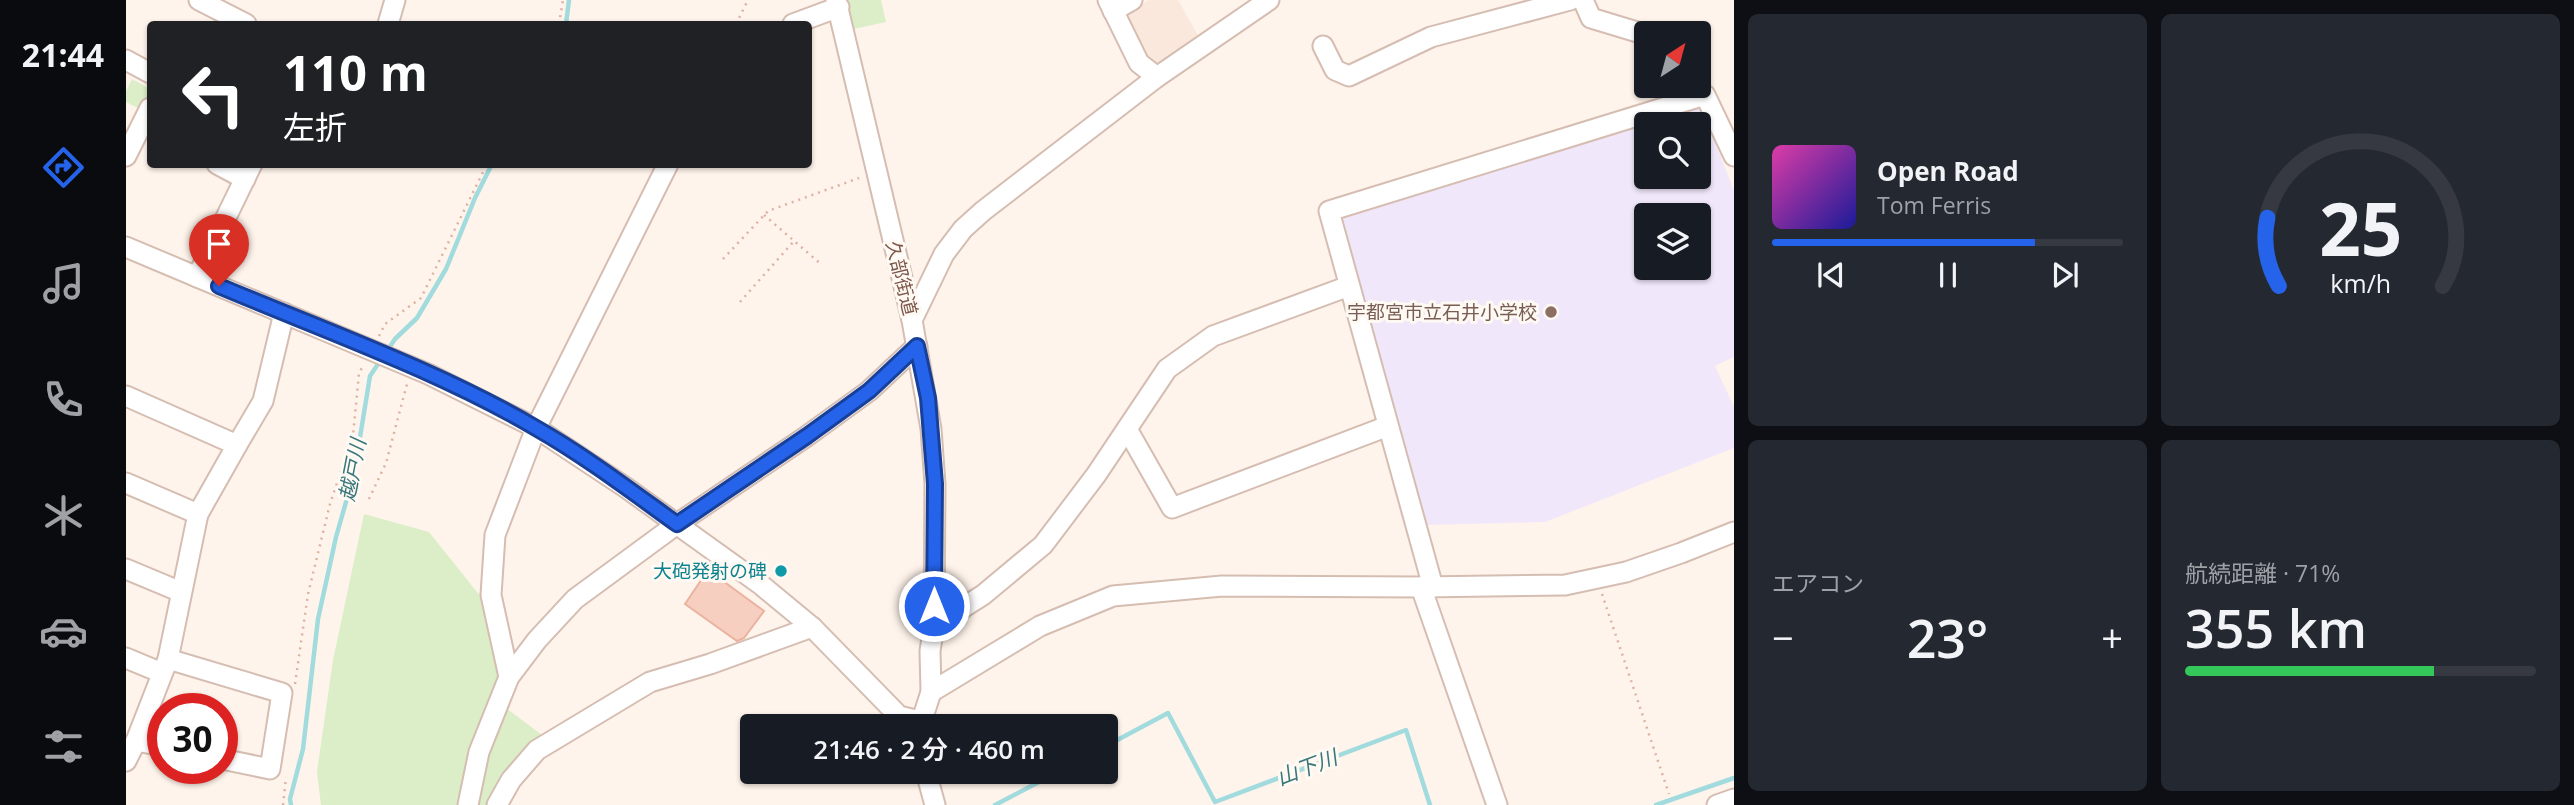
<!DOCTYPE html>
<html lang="ja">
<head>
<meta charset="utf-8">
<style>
	body { margin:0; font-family:"Open Sans","Noto Sans JP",sans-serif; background:#242831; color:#f1f3f6; height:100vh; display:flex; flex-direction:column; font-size:26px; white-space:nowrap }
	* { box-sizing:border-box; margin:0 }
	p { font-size:23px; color:#9ea1a6 }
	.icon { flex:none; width:38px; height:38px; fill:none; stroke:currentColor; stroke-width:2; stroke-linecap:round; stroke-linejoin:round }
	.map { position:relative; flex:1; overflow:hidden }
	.sheet { display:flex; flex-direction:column; gap:14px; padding:14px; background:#0d0f14; width:840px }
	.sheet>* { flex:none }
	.hud { position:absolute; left:21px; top:21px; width:665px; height:147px; border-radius:7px; box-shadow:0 2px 5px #0004; background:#202124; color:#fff; overflow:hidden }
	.needle { width:46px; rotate:36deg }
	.fabs { position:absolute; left:1508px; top:21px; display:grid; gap:14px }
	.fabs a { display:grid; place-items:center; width:77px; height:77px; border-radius:7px; background:#171b24; box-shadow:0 2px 5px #0004; font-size:35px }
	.speed { position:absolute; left:21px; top:693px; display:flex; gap:14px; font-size:35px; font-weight:700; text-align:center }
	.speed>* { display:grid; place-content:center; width:91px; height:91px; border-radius:50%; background:#171b24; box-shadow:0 2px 5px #0004; line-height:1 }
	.speed .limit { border:10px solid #d22; background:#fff; color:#111 }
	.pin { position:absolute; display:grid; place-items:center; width:60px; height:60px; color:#fff; margin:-72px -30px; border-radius:50% 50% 50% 0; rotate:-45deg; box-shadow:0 0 7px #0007 }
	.pin .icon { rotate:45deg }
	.me { position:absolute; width:77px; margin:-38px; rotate:0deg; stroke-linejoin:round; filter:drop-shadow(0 0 5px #0008) }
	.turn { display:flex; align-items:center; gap:24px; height:147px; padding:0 21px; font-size:32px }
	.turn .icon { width:91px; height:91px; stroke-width:2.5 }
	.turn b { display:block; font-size:49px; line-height:60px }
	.big { font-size:52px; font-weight:600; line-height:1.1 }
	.sheet .card { flex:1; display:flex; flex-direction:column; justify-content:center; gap:10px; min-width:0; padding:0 24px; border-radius:10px; background:#242831 }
	.sheet .dial { align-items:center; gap:0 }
	.dial svg { height:182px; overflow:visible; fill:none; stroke:#363941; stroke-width:7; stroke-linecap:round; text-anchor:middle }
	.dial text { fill:#f1f3f6; stroke:none }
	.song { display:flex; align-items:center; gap:21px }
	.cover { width:84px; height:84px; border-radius:10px; background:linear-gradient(135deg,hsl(320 70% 55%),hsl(240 70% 35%)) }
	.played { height:7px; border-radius:4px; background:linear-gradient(90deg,#2563eb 75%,#363941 75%) }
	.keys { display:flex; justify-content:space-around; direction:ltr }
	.heat { display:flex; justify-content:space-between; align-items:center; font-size:38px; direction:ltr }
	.charge { height:10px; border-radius:5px; background:linear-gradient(90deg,#34c759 71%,#363941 0) }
	.sheet .tiles { flex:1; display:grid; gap:14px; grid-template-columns:repeat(2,1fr) }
	.trip { position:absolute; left:614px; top:714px; width:378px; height:70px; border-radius:7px; background:#171b24; box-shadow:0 2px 5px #0004; font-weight:600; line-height:70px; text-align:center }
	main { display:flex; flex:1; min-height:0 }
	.tabs { display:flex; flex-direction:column; width:126px; justify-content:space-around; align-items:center; background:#090b0e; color:#9ea1a6 }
	.tabs .icon { width:49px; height:49px }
	.tabs .current { color:#2563eb }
	.tabs b { font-size:32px; color:#f1f3f6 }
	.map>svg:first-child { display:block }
	.residential { fill:#f9e8db }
	.education { fill:#f1e7fb; fill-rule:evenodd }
	.green { fill:#dbeec7 }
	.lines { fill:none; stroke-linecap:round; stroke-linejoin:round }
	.stream { stroke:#a2dbdd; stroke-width:4.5 }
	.building { fill:#f6cfc0; stroke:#eab39f; stroke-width:2 }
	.minor-casing { stroke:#d5bdb1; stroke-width:23 }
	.path { stroke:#dcb2a2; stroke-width:2.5; stroke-dasharray:2 5; stroke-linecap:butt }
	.minor { stroke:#fff; stroke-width:19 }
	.route-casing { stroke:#184099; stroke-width:18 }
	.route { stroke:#2563eb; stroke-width:12 }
	.education-dot { fill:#8d6e63; stroke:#fff9f3; stroke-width:2.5 }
	.culture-dot { fill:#0f9aa8; stroke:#fff9f3; stroke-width:2.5 }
	.labels { text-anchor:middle; stroke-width:6; stroke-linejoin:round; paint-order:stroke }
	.street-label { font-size:19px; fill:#7d564a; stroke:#fff9f3 }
	.education-label { font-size:19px; fill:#785e54; stroke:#fff9f3; text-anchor:end }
	.culture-label { font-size:19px; fill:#0d838f; stroke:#fff9f3; text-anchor:end }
	.water-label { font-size:21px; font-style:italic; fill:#39777b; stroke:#fff9f3 }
</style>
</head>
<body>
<main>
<nav class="tabs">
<b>21:44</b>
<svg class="icon current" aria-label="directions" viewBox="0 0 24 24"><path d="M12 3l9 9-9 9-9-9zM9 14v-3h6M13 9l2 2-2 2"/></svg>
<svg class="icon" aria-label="music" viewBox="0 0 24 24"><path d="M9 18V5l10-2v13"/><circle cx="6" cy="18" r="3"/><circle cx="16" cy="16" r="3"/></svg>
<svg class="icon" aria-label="phone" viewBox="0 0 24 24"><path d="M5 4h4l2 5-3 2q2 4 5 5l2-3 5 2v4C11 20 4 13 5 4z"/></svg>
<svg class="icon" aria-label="climate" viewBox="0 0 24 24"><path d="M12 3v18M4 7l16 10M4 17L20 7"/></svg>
<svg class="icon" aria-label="car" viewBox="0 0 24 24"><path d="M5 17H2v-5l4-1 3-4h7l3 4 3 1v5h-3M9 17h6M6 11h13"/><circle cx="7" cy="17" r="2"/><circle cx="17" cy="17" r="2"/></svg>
<svg class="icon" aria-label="filters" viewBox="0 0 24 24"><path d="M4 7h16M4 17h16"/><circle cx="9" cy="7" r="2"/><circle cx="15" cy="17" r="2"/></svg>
</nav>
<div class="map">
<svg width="1608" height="805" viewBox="0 0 1608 805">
	<rect width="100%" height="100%" fill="#fef4eb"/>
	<!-- residential -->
	<path class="residential" d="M 1023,0 L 1052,0 L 1075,41 L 1036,66 L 1029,65 L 1020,56 L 1002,19 L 1006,10 Z"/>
	<!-- education -->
	<path class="education" d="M 1575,106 L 1608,191 L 1608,357 L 1589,366 L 1608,407 L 1608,448 L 1419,522 L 1299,525 L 1216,219 ZM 1521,124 L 1573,124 L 1573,177 L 1521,177 ZM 1521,215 L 1573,215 L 1573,268 L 1521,268 Z"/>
	<!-- green -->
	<g class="green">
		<path d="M 714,0 L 755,0 L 760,22 L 723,30 Z"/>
		<path d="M 6,79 L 24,89 L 24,108 L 22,113 L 0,102 L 0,91 Z"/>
		<path d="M 238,514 L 303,532 L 371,617 L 376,705 L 420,738 L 364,805 L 195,805 L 191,772 L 207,660 Z"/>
	</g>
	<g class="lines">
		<!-- stream -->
		<g class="stream">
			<path d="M 440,24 L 443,0"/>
			<path d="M 261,351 L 269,339 L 291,318 L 320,269 L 349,198 L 366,164"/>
			<path d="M 980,746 L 1042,713 L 1089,802 L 1280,730 L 1304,805"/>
			<path d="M 165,805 L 164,799 L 177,749 L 192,619 L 210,537 L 228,474 L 244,376 L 254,361"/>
			<path d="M 869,805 L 932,772"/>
			<path d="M 1530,805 L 1608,778"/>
		</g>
	</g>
	<!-- building -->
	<path class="building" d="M 582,570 L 638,611 L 618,638 L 611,641 L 559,604 Z"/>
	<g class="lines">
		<!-- minor casing -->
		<g class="minor-casing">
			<g id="minor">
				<path d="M 73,0 L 120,24"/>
				<path d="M 710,0 L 786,320 L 805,429 L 809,484 L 808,626 L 804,651 L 805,692 L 794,726"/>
				<path d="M 982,0 L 1013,63 L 1031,77"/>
				<path d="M 1457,0 L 1465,18 L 1521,35"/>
				<path d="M 987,11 L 1006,0"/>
				<path d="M 262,24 L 269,0"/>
				<path d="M 667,24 L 713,7"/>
				<path d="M 1197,46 L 1209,70 L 1223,76 L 1305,37 L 1444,0"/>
				<path d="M 0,60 L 24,73"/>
				<path d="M 0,156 L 24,108"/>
				<path d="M 91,164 L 119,179"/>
				<path d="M 0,247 L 302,374 L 410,428 L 499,487 L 634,584 L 686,627 L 773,716 L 793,721"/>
				<path d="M 71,277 L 126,164"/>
				<path d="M 786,320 L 818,254 L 837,229 L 857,211 L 1031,77 L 1143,0"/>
				<path d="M 0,396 L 111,445 L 137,401 L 158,313"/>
				<path d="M 1001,429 L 1046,508 L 1262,426"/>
				<path d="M 0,483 L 72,514"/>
				<path d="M 0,569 L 55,592"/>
				<path d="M 1295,587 L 1371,805"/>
				<path d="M 1307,587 L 1203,211 L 1579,95 L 1608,156"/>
				<path d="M 808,626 L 857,595 L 917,545 L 970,475 L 1041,369 L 1087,336 L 1223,286"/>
				<path d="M 0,658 L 36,673"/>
				<path d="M 383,677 L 365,595 L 369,535 L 410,428 L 542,164"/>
				<path d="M 805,692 L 914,626 L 987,596 L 1096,586 L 1295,587 L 1439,585 L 1500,572 L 1555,553 L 1608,532"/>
				<path d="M 10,741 L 42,659"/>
				<path d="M 96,759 L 144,769 L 156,693 L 42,659 L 72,514 L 111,445"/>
				<path d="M 0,761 L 10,741 L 37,746"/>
				<path d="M 800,772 L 809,805"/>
				<path d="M 342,805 L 353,752 L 383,677 L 411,640 L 449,599 L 551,524 L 681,436 L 743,391 L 791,346"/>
				<path d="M 371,805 L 385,780 L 411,750 L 524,682 L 584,664 L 686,627"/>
				<path d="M 1591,805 L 1608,799"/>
			</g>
		</g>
		<!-- path -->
		<g class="path">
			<path d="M 433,24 L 437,0"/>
			<path d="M 610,24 L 622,0"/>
			<path d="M 638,215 L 696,265"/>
			<path d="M 597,259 L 642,211 L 733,178"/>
			<path d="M 614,302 L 668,241"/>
			<path d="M 253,336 L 259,324 L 295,298 L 361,164"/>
			<path d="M 243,499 L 260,463 L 281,384"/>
			<path d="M 1476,594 L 1543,794"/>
			<path d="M 169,684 L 182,594 L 204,504 L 227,436 L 233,373 L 237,366"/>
			<path d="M 157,805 L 160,777"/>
		</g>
		<!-- minor -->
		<use href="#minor" class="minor"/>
	</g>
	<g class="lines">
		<!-- route casing -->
		<g class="route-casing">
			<path id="route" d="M 93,286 C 197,330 313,371 410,428 C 459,456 505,491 551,524 L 681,436 L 743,391 L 791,346 L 802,398 L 809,484 L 808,606"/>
		</g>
		<!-- route -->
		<use href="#route" class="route"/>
	</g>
	<!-- markers -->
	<circle class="education-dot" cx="1425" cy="312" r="7"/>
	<circle class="culture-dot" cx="655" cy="571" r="7"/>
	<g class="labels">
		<!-- street labels -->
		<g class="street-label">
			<text transform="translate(776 278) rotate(76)" y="7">久部街道</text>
		</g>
		<!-- education labels -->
		<g class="education-label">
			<text x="1411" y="319">宇都宮市立石井小学校</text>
		</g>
		<!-- culture labels -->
		<g class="culture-label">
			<text x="641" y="578">大砲発射の碑</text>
		</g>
		<!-- water labels -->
		<g class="water-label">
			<text transform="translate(227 470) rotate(-79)" y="7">越戸川</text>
			<text transform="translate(1181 768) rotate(-21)" y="7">山下川</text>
		</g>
	</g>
</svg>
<div class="fabs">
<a><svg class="needle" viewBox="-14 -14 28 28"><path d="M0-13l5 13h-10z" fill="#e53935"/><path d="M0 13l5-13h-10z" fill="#9ea1a6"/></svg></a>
<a><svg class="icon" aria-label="search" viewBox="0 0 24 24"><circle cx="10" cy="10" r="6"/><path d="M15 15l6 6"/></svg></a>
<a><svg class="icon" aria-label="layers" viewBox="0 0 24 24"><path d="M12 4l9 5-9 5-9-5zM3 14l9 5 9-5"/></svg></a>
</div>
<div class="speed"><div class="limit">30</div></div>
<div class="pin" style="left:93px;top:286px;background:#d93025"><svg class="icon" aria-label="arrive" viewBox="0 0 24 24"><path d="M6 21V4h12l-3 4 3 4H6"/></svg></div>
<svg class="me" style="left:808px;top:606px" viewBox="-20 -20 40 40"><circle r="17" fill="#2563eb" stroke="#fff" stroke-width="3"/><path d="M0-11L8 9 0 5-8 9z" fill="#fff"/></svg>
<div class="trip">21:46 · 2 分 · 460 m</div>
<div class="hud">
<div class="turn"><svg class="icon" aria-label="left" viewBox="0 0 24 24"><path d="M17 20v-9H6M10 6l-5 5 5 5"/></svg><div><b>110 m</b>左折</div></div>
</div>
</div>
<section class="sheet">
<div class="tiles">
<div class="card">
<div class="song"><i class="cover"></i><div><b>Open Road</b><p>Tom Ferris</p></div></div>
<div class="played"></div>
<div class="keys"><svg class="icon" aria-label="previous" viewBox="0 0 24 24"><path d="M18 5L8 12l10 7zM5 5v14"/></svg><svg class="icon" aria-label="pause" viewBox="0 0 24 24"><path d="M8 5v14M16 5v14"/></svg><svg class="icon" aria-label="next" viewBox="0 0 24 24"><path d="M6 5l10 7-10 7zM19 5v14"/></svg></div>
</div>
<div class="card dial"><svg viewBox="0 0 100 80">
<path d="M14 69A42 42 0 1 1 86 69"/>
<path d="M14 69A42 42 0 0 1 9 39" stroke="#2563eb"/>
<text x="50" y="56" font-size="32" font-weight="700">25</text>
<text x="50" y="72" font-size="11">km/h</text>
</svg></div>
<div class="card"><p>エアコン</p>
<div class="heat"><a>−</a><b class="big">23°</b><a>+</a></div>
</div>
<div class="card"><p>航続距離 · 71%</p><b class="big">355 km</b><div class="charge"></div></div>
</div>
</section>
</main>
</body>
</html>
